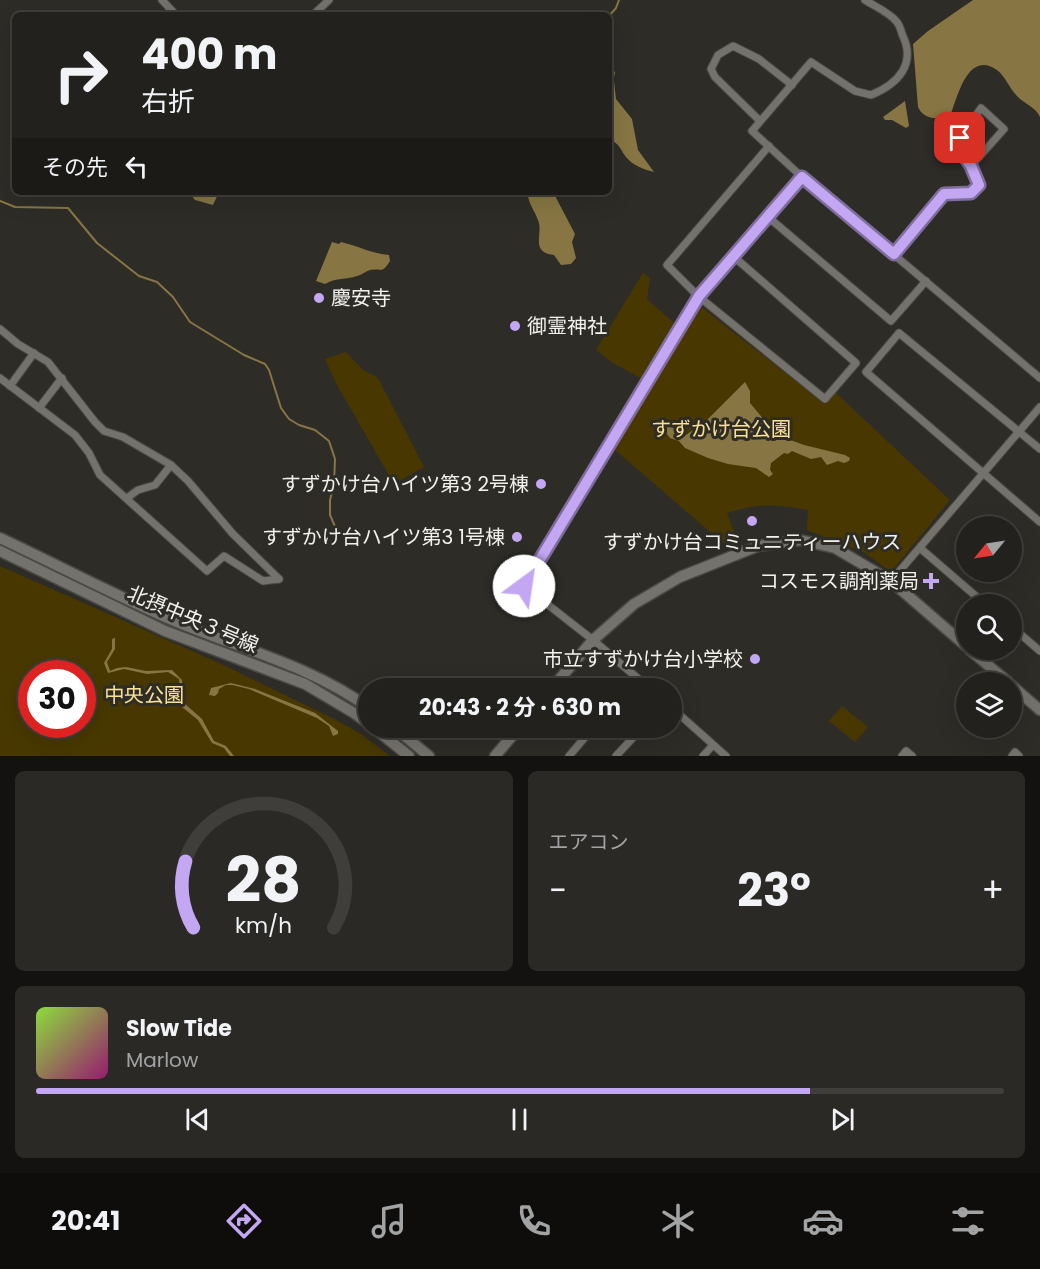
<!DOCTYPE html>
<html lang="ja">
<head>
<meta charset="utf-8">
<style>
	body { margin:0; font-family:Poppins,"Noto Sans JP",sans-serif; background:#2a2926; color:#f1f3f6; height:100vh; display:flex; flex-direction:column; font-size:22px; white-space:nowrap }
	* { box-sizing:border-box; margin:0 }
	p { font-size:20px; color:#a2a3a4 }
	.icon { flex:none; width:33px; height:33px; fill:none; stroke:currentColor; stroke-width:2; stroke-linecap:round; stroke-linejoin:round }
	.map { position:relative; height:756px; overflow:hidden }
	.drawer { display:flex; flex-direction:column; gap:15px; padding:15px; background:#131210; flex:1 }
	.drawer>* { flex:none }
	.banner { position:absolute; left:12px; top:12px; width:600px; height:183px; border-radius:9px; box-shadow:0 6px 24px #0002,0 0 0 2px #3f3e3b; background:#22211d; color:#f1f3f6; overflow:hidden }
	.needle { width:39px; rotate:240deg }
	.fabs { position:absolute; left:956px; top:516px; display:grid; gap:12px }
	.fabs a { display:grid; place-items:center; width:66px; height:66px; border-radius:50%; background:#22211d; box-shadow:0 6px 24px #0002,0 0 0 2px #3f3e3b; font-size:30px }
	.speed { position:absolute; left:18px; top:660px; display:flex; gap:12px; font-size:30px; font-weight:700; text-align:center }
	.speed>* { display:grid; place-content:center; width:78px; height:78px; border-radius:50%; background:#22211d; box-shadow:0 6px 24px #0002,0 0 0 2px #3f3e3b; line-height:1 }
	.speed .limit { border:9px solid #d22; background:#fff; color:#111 }
	.pin { position:absolute; display:grid; place-items:center; width:51px; height:51px; color:#fff; margin:-26px; border-radius:12px; box-shadow:0 3px 9px #0006 }
	.me { position:absolute; width:66px; margin:-33px; rotate:31deg; stroke-linejoin:round; filter:drop-shadow(0 0 4px #0008) }
	.turn { display:flex; align-items:center; gap:21px; height:126px; padding:0 30px; font-size:27px }
	.turn .icon { width:78px; height:78px; stroke-width:2.5 }
	.turn b { display:block; font-size:42px; line-height:51px }
	.then { display:flex; align-items:center; height:57px; padding:0 30px; background:#0003; gap:12px; font-size:22px }
	.big { font-size:45px; font-weight:700; line-height:1.1 }
	.drawer .widget { flex:1; display:flex; flex-direction:column; justify-content:center; gap:9px; min-width:0; padding:0 21px; border-radius:9px; background:#2a2926 }
	.drawer .dial { align-items:center; gap:0 }
	.dial svg { height:156px; overflow:visible; fill:none; stroke:#3f3e3b; stroke-width:7; stroke-linecap:round; text-anchor:middle }
	.dial text { fill:#f1f3f6; stroke:none }
	.song { display:flex; align-items:center; gap:18px }
	.cover { width:72px; height:72px; border-radius:9px; background:linear-gradient(135deg,hsl(90 70% 55%),hsl(320 70% 35%)) }
	.played { height:6px; border-radius:3px; background:linear-gradient(90deg,#c4a7f2 80%,#3f3e3b 80%) }
	.keys { display:flex; justify-content:space-around; direction:ltr }
	.heat { display:flex; justify-content:space-between; align-items:center; font-size:33px; direction:ltr }
	.drawer .tiles { flex:1; display:grid; gap:15px; grid-template-columns:1fr 1fr }
	.widget:last-child { grid-column:span 2 }
	.trip { position:absolute; left:358px; top:678px; width:324px; height:60px; border-radius:30px; background:#22211d; box-shadow:0 6px 24px #0002,0 0 0 2px #3f3e3b; font-weight:700; line-height:60px; text-align:center }
	.tab-bar { display:flex; height:96px; justify-content:space-around; align-items:center; background:#0e0d0c; color:#a2a3a4 }
	.tab-bar .icon { width:42px; height:42px }
	.tab-bar .current { color:#c4a7f2 }
	.tab-bar b { font-size:27px; color:#f1f3f6 }
	.map>svg:first-child { display:block }
	.green { fill:#483800; fill-rule:evenodd }
	.water { fill:#877643 }
	.lines { fill:none; stroke-linecap:round; stroke-linejoin:round }
	.stream { stroke:#877643; stroke-width:2 }
	.street-casing { stroke:#4b4945; stroke-width:9 }
	.secondary-casing { stroke:#4b4945; stroke-width:13 }
	.street { stroke:#74726c; stroke-width:7 }
	.secondary { stroke:#74726c; stroke-width:10 }
	.route-casing { stroke:#7f6d9d; stroke-width:15 }
	.route { stroke:#c4a7f2; stroke-width:10 }
	.poi-dot { fill:#c4a7f2; stroke:#2e2c27; stroke-width:2 }
	.labels { text-anchor:middle; stroke-width:6; stroke-linejoin:round; paint-order:stroke }
	.poi-label { font-size:20px; fill:#f2f1ee; stroke:#2e2c27; text-anchor:end }
	.park-label { font-size:20px; fill:#fbe191; stroke:#2e2c27 }
	.street-label { font-size:20px; fill:#f2f1ee; stroke:#2e2c27 }
</style>
</head>
<body>
<div class="map">
<svg width="1040" height="756" viewBox="0 0 1040 756">
	<rect width="100%" height="100%" fill="#2e2c27"/>
	<!-- green -->
	<g class="green">
		<path d="M 643,273 L 650,278 L 647,299 L 675,324 L 642,379 L 613,363 L 596,350 Z"/>
		<path d="M 700,306 L 825,404 L 836,393 L 950,500 L 891,572 L 865,553 L 807,530 L 808,510 C 775,504 759,503 727,513 L 737,539 L 723,543 L 614,449 Z"/>
		<path d="M 346,352 L 363,370 L 378,378 L 424,467 L 394,484 L 337,385 L 325,359 Z"/>
		<path d="M 0,566 L 219,663 L 334,719 L 361,734 L 390,756 L 0,756 ZM 32,674 L 82,674 L 82,724 L 32,724 Z"/>
		<path d="M 842,706 L 868,727 L 855,742 L 829,721 Z"/>
	</g>
	<!-- water -->
	<g class="water">
		<path d="M 973,0 L 1040,0 L 1040,117 C 1035,106 1024,104 1017,96 C 1009,88 1006,77 997,70 C 967,49 957,99 949,119 C 936,118 924,120 918,107 L 913,44 L 928,31 Z"/>
		<path d="M 609,77 L 614,81 L 616,99 L 632,119 L 638,150 L 654,172 C 645,170 632,165 626,157 C 621,151 621,146 613,141 L 609,142 Z"/>
		<path d="M 905,101 L 909,126 L 906,128 L 892,120 L 885,120 L 883,117 Z"/>
		<path d="M 194,192 L 219,192 L 213,205 L 195,200 L 191,195 Z"/>
		<path d="M 527,192 L 553,192 L 575,234 L 572,242 L 576,258 L 571,264 L 561,265 L 554,255 C 529,252 544,233 538,220 C 533,207 530,207 527,192 Z"/>
		<path d="M 332,242 L 339,244 L 341,242 C 358,246 373,254 389,255 L 390,261 C 382,274 382,268 370,270 C 366,271 362,275 357,276 C 345,280 338,277 325,284 L 316,281 Z"/>
		<path d="M 745,382 L 750,391 L 750,403 L 766,422 L 772,432 L 777,435 L 804,445 L 845,455 L 850,458 L 849,461 L 844,463 L 838,461 L 827,465 L 821,457 L 811,459 L 792,451 L 788,454 L 784,453 L 771,463 L 770,470 L 773,474 L 769,477 L 756,468 L 728,464 L 708,458 L 685,448 L 679,441 L 670,438 L 661,426 L 668,421 L 682,438 L 708,419 Z"/>
		<path d="M 115,638 L 115,649 L 107,662 L 110,671 L 117,668 L 126,667 L 146,671 L 172,670 L 182,680 L 184,703 L 202,719 L 214,741 L 226,746 L 234,756 L 230,756 L 224,748 L 212,743 L 198,720 L 182,707 L 180,700 L 179,679 L 168,672 L 147,674 L 124,669 L 108,673 L 104,663 L 112,649 L 112,639 Z"/>
		<path d="M 231,683 L 255,689 L 315,713 L 338,731 L 338,734 L 333,736 L 329,726 L 317,718 L 249,689 L 232,685 L 226,685 L 219,689 L 218,693 L 215,696 L 209,695 L 211,688 Z"/>
	</g>
	<g class="lines">
		<!-- stream -->
		<g class="stream">
			<path d="M 609,16 L 616,8 L 619,0"/>
			<path d="M 609,63 L 614,73 L 612,80"/>
			<path d="M 0,201 L 15,207 L 68,208 L 97,243 L 139,276 L 157,282 L 173,297 L 190,322 L 244,355 L 265,364 L 269,370 L 281,408 L 289,419 L 299,425 L 315,430 L 329,441 L 335,459 L 334,484 L 330,500 L 330,515 L 337,531 L 367,544"/>
		</g>
		<!-- street casing -->
		<g class="street-casing">
			<g id="street">
				<path d="M 162,0 L 176,15"/>
				<path d="M 865,0 C 874,6 890,13 896,21 C 899,24 901,30 902,34 C 917,64 898,84 871,95 L 855,91 L 811,62 L 752,131 L 802,177 L 1040,378"/>
				<path d="M 313,15 L 329,0"/>
				<path d="M 760,121 L 715,77 L 711,69 L 718,55 L 733,46 L 759,59 L 792,85"/>
				<path d="M 768,217 L 891,321 L 926,281"/>
				<path d="M 894,254 L 944,194 L 971,193 L 979,185 L 971,166 L 961,152 L 960,138 L 981,108 L 1004,129 L 971,166"/>
				<path d="M 733,256 L 856,363 L 825,399 L 698,296 L 667,265 L 769,146"/>
				<path d="M 0,329 L 18,344 L 48,362 L 95,422 L 104,431 L 123,437 L 171,465 L 188,481 L 233,534 L 279,579"/>
				<path d="M 0,378 L 75,435 L 89,453 L 100,475 L 207,571 L 224,556 L 263,581 L 279,579"/>
				<path d="M 10,386 L 34,353"/>
				<path d="M 39,408 L 62,378"/>
				<path d="M 1040,449 L 899,333 L 866,372 L 1040,522"/>
				<path d="M 127,498 L 138,490 L 155,485 L 171,465"/>
				<path d="M 920,548 L 985,604"/>
				<path d="M 891,581 L 1040,407"/>
				<path d="M 1011,626 L 1040,651"/>
				<path d="M 625,688 L 635,677"/>
				<path d="M 649,688 L 593,640 L 524,586 L 698,296 L 802,177"/>
				<path d="M 672,708 L 726,756"/>
				<path d="M 569,756 L 593,728"/>
				<path d="M 616,756 L 642,728"/>
				<path d="M 703,756 L 713,745"/>
				<path d="M 902,756 L 906,751 L 912,756"/>
				<path d="M 1012,756 L 1015,752 L 1019,756"/>
			</g>
		</g>
		<!-- secondary casing -->
		<g class="secondary-casing">
			<g id="secondary">
				<path d="M 0,538 C 55,564 109,592 165,617 C 233,647 309,664 369,708"/>
				<path d="M 0,551 L 165,631 L 305,684 L 354,713 L 369,724"/>
				<path d="M 970,650 L 1008,682"/>
				<path d="M 1011,685 L 1040,710"/>
				<path d="M 552,688 L 593,640 L 634,604 L 680,577 L 758,546 L 800,540 L 835,548 L 891,581 L 966,646"/>
				<path d="M 374,728 L 409,756"/>
				<path d="M 395,728 L 429,756"/>
				<path d="M 495,756 L 519,728"/>
			</g>
		</g>
		<!-- street -->
		<use href="#street" class="street"/>
		<!-- secondary -->
		<use href="#secondary" class="secondary"/>
	</g>
	<g class="lines">
		<!-- route casing -->
		<g class="route-casing">
			<path id="route" d="M 524,586 L 699,296 L 802,177 L 894,254 L 944,194 L 971,193 L 979,185 L 971,166 L 961,152 L 960,138"/>
		</g>
		<!-- route -->
		<use href="#route" class="route"/>
	</g>
	<!-- markers -->
	<g class="poi-dot">
		<circle cx="319" cy="298" r="6"/>
		<circle cx="515" cy="326" r="6"/>
		<circle cx="541" cy="484" r="6"/>
		<circle cx="752" cy="521" r="6"/>
		<circle cx="517" cy="537" r="6"/>
		<path d="M928 572h6v6h6v6h-6v6h-6v-6h-6v-6h6z"/>
		<circle cx="755" cy="659" r="6"/>
	</g>
	<g class="labels">
		<!-- poi labels -->
		<g class="poi-label">
			<text x="331" y="305" text-anchor="start">慶安寺</text>
			<text x="527" y="333" text-anchor="start">御霊神社</text>
			<text x="529" y="491">すずかけ台ハイツ第3 2号棟</text>
			<text x="505" y="544">すずかけ台ハイツ第3 1号棟</text>
			<text x="752" y="549" text-anchor="middle">すずかけ台コミュニティーハウス</text>
			<text x="919" y="588">コスモス調剤薬局</text>
			<text x="743" y="666">市立すずかけ台小学校</text>
		</g>
		<!-- park labels -->
		<g class="park-label">
			<text x="721" y="436">すずかけ台公園</text>
			<text x="144" y="702">中央公園</text>
		</g>
		<!-- street labels -->
		<g class="street-label">
			<text transform="translate(193 619) rotate(23)" y="7">北摂中央３号線</text>
		</g>
	</g>
</svg>
<div class="fabs">
<a><svg class="needle" viewBox="-14 -14 28 28"><path d="M0-13l5 13h-10z" fill="#e53935"/><path d="M0 13l5-13h-10z" fill="#a2a3a4"/></svg></a>
<a><svg class="icon" aria-label="search" viewBox="0 0 24 24"><circle cx="10" cy="10" r="6"/><path d="M15 15l6 6"/></svg></a>
<a><svg class="icon" aria-label="layers" viewBox="0 0 24 24"><path d="M12 4l9 5-9 5-9-5zM3 14l9 5 9-5"/></svg></a>
</div>
<div class="speed"><div class="limit">30</div></div>
<div class="pin" style="left:960px;top:138px;background:#d93025"><svg class="icon" aria-label="arrive" viewBox="0 0 24 24"><path d="M6 21V4h12l-3 4 3 4H6"/></svg></div>
<svg class="me" style="left:524px;top:586px" viewBox="-20 -20 40 40"><circle r="19" fill="#fff"/><path d="M0-13L10 11 0 6-10 11z" fill="#c4a7f2"/></svg>
<div class="trip">20:43 · 2 分 · 630 m</div>
<div class="banner">
<div class="turn"><svg class="icon" aria-label="right" viewBox="0 0 24 24"><path d="M7 20v-9h11M14 6l5 5-5 5"/></svg><div><b>400 m</b>右折</div></div>
<div class="then">その先<svg class="icon" aria-label="left" viewBox="0 0 24 24"><path d="M17 20v-9H6M10 6l-5 5 5 5"/></svg></div>
</div>
</div>
<section class="drawer">
<div class="tiles">
<div class="widget dial"><svg viewBox="0 0 100 80">
<path d="M14 69A42 42 0 1 1 86 69"/>
<path d="M14 69A42 42 0 0 1 10 35" stroke="#c4a7f2"/>
<text x="50" y="56" font-size="32" font-weight="700">28</text>
<text x="50" y="72" font-size="11">km/h</text>
</svg></div>
<div class="widget"><p>エアコン</p>
<div class="heat"><a>−</a><b class="big">23°</b><a>+</a></div>
</div>
<div class="widget">
<div class="song"><i class="cover"></i><div><b>Slow Tide</b><p>Marlow</p></div></div>
<div class="played"></div>
<div class="keys"><svg class="icon" aria-label="previous" viewBox="0 0 24 24"><path d="M18 5L8 12l10 7zM5 5v14"/></svg><svg class="icon" aria-label="pause" viewBox="0 0 24 24"><path d="M8 5v14M16 5v14"/></svg><svg class="icon" aria-label="next" viewBox="0 0 24 24"><path d="M6 5l10 7-10 7zM19 5v14"/></svg></div>
</div>
</div>
</section>
<nav class="tab-bar">
<b>20:41</b>
<svg class="icon current" aria-label="directions" viewBox="0 0 24 24"><path d="M12 3l9 9-9 9-9-9zM9 14v-3h6M13 9l2 2-2 2"/></svg>
<svg class="icon" aria-label="music" viewBox="0 0 24 24"><path d="M9 18V5l10-2v13"/><circle cx="6" cy="18" r="3"/><circle cx="16" cy="16" r="3"/></svg>
<svg class="icon" aria-label="phone" viewBox="0 0 24 24"><path d="M5 4h4l2 5-3 2q2 4 5 5l2-3 5 2v4C11 20 4 13 5 4z"/></svg>
<svg class="icon" aria-label="climate" viewBox="0 0 24 24"><path d="M12 3v18M4 7l16 10M4 17L20 7"/></svg>
<svg class="icon" aria-label="car" viewBox="0 0 24 24"><path d="M5 17H2v-5l4-1 3-4h7l3 4 3 1v5h-3M9 17h6M6 11h13"/><circle cx="7" cy="17" r="2"/><circle cx="17" cy="17" r="2"/></svg>
<svg class="icon" aria-label="filters" viewBox="0 0 24 24"><path d="M4 7h16M4 17h16"/><circle cx="9" cy="7" r="2"/><circle cx="15" cy="17" r="2"/></svg>
</nav>
</body>
</html>
